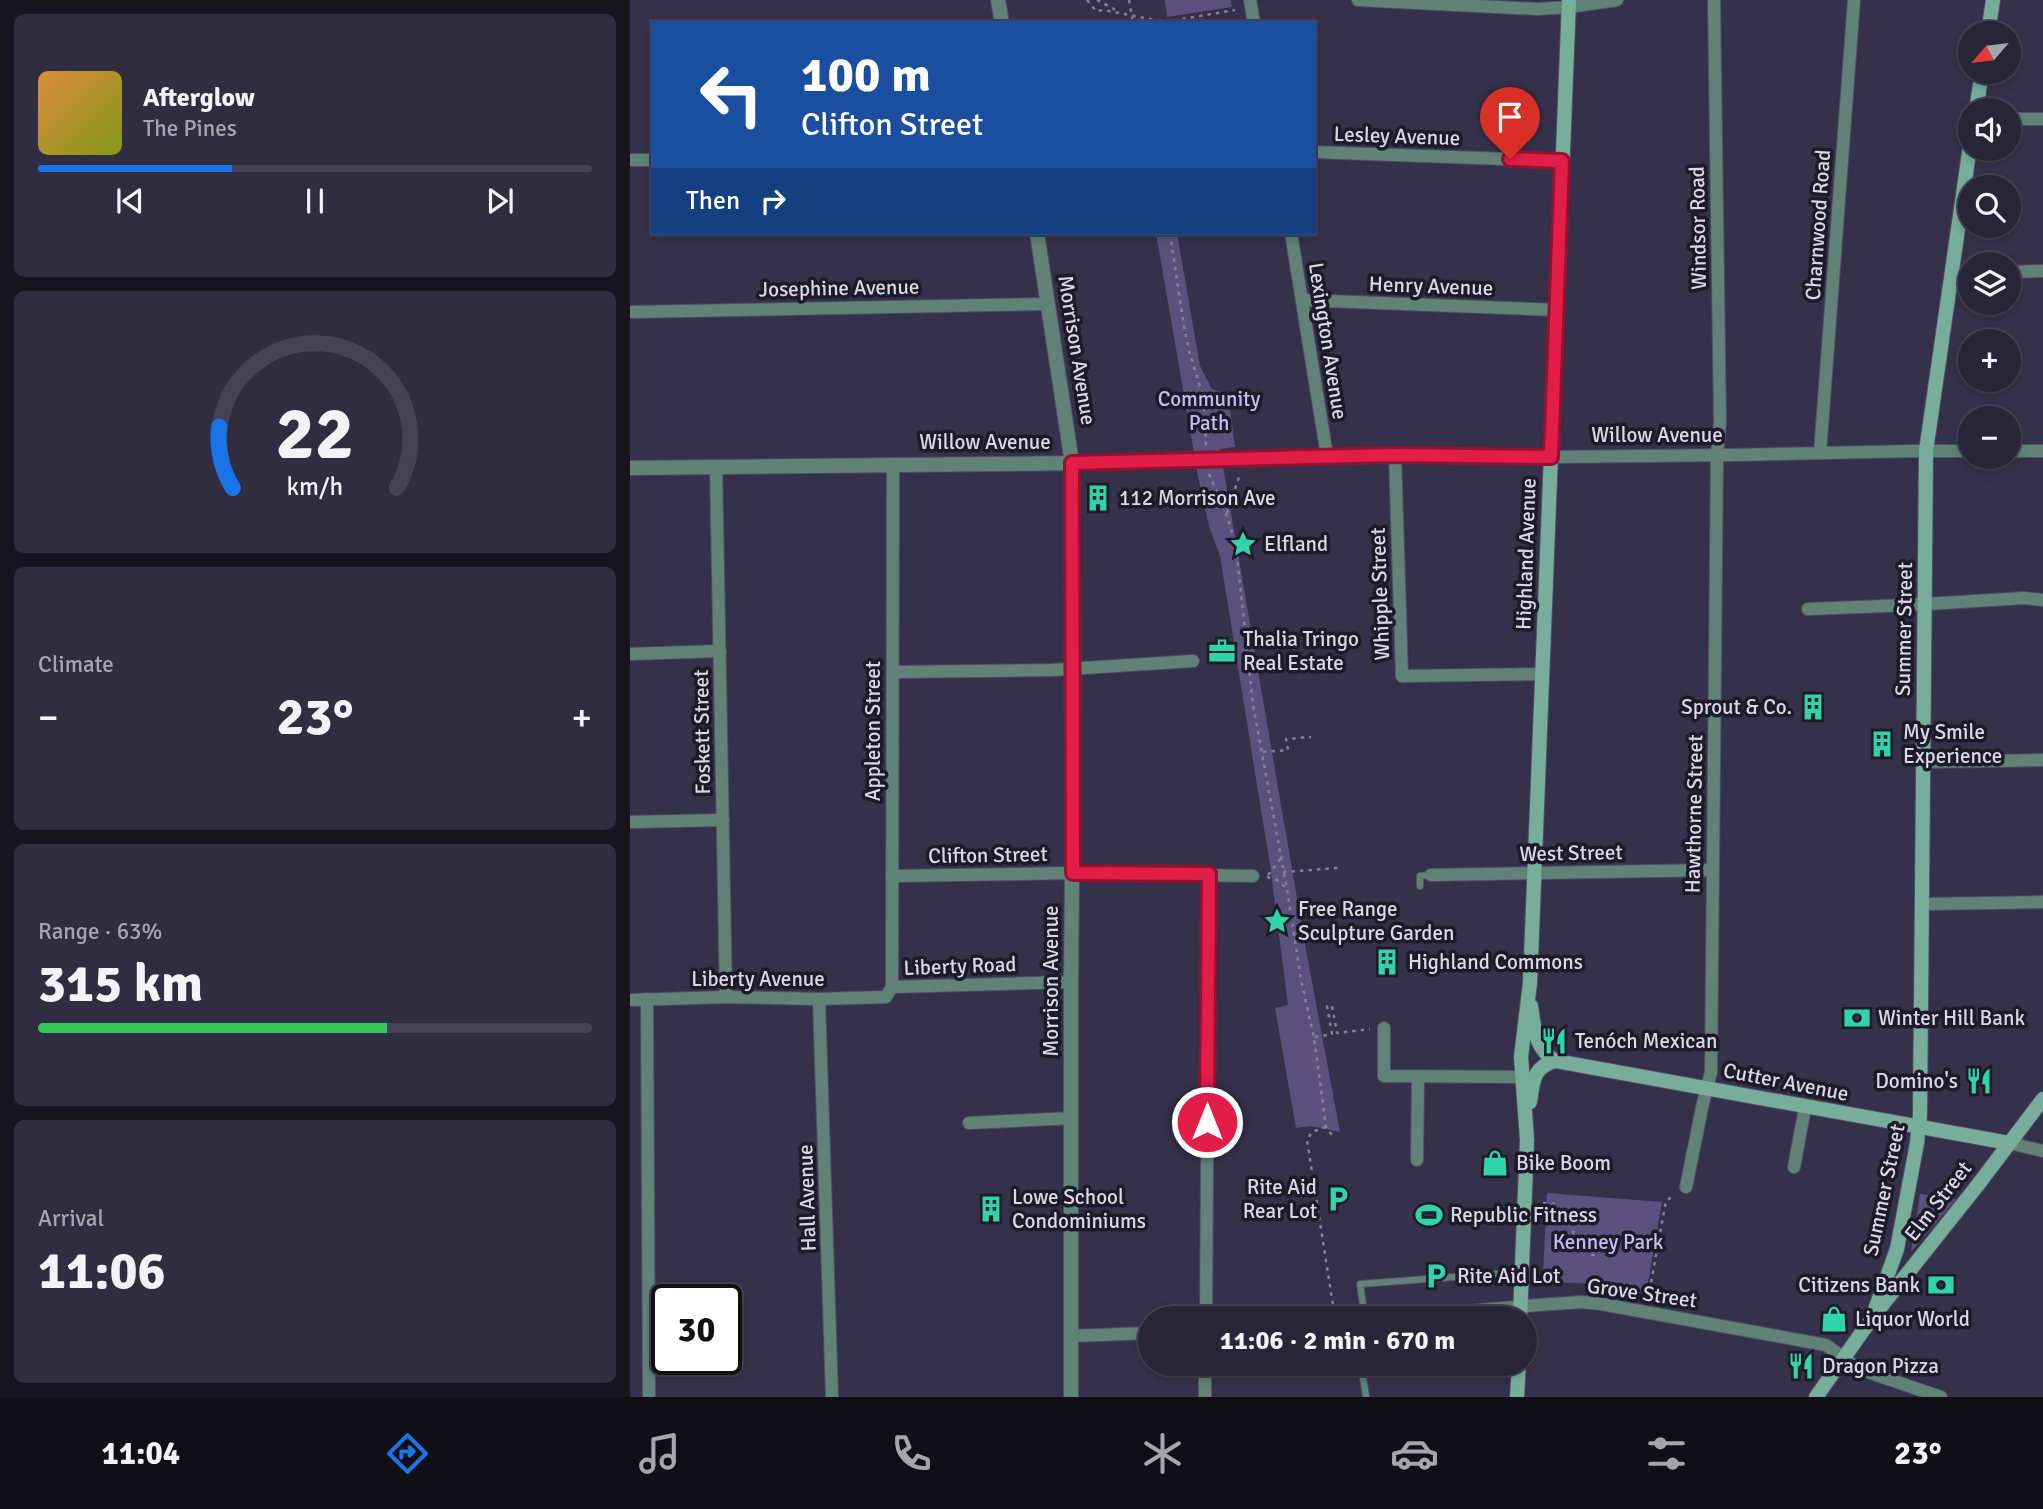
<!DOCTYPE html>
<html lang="en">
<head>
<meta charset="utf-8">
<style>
	body { margin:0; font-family:Signika,sans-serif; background:#302d40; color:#f1f3f6; height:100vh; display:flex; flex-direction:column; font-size:26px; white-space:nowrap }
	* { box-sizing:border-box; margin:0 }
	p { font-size:23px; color:#a5a5ae }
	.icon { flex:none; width:38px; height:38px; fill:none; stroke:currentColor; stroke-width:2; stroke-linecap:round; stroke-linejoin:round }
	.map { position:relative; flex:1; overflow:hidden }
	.details { display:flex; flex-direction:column; gap:14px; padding:14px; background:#16141f; width:630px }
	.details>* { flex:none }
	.top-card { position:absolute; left:21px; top:21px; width:665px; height:214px; border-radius:0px; box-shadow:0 4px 10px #0003,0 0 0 2px #444253; background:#1a4fa0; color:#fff; overflow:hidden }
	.needle { width:46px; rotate:242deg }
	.fabs { position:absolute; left:1328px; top:21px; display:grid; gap:14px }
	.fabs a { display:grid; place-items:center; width:63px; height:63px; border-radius:50%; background:#282538; box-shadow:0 4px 10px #0003,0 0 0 2px #444253; font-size:35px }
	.speed { position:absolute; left:21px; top:1284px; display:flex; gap:14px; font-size:35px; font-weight:700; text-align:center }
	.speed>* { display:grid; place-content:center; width:91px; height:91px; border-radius:50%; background:#282538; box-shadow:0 4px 10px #0003,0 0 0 2px #444253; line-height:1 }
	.speed .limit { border:4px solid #111; border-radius:10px; background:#fff; color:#111 }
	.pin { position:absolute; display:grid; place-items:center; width:60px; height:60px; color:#fff; margin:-72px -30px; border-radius:50% 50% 50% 0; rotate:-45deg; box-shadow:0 0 7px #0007 }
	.pin .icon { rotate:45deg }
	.me { position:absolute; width:77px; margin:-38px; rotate:0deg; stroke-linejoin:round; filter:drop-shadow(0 0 5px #0008) }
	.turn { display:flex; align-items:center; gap:24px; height:147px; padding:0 35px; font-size:32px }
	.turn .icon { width:91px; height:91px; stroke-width:2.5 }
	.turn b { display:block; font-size:49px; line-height:60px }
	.then { display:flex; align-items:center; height:66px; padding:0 35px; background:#0003; gap:14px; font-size:26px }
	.big { font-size:52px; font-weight:700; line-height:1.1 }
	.details .tile { flex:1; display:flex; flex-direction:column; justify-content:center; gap:10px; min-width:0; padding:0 24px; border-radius:10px; background:#302d40 }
	.details .dial { align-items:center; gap:0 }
	.dial svg { height:182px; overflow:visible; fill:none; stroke:#444253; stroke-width:7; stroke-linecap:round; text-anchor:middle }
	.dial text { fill:#f1f3f6; stroke:none }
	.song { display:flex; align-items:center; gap:21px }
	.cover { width:84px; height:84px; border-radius:10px; background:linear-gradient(135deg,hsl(30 70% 55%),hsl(70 70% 35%)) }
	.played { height:7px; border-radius:4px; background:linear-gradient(90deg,#1a73e8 35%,#444253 35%) }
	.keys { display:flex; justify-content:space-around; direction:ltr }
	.heat { display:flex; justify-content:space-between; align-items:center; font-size:38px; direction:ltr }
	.charge { height:10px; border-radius:5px; background:linear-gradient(90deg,#34c759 63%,#444253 0) }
	.trip { position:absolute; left:508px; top:1306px; width:399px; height:70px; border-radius:35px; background:#282538; box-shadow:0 4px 10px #0003,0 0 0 2px #444253; font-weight:700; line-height:70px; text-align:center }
	.tab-bar { display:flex; height:112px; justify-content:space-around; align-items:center; background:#100f16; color:#a5a5ae }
	.tab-bar .icon { width:49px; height:49px }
	.tab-bar .on { color:#1a73e8 }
	.tab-bar b { font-size:32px; color:#f1f3f6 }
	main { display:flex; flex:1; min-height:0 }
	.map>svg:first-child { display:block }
	.green { fill:#5a517f }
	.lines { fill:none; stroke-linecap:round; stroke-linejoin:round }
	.service-casing { stroke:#544f66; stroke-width:8 }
	.minor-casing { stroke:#544f66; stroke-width:14 }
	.tertiary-casing { stroke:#544f66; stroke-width:16 }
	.secondary-casing { stroke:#544f66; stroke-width:16 }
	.path { stroke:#848195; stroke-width:2.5; stroke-dasharray:3.5 5; stroke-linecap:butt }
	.service { stroke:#618377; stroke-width:6 }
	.minor { stroke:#618377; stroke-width:12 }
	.tertiary { stroke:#618377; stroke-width:14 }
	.secondary { stroke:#77ae9b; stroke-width:14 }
	.route-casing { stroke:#92132f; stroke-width:18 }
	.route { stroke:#e11d48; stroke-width:12 }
	.labels { text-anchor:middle; stroke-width:7; stroke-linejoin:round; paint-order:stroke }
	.street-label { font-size:21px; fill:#dad8e8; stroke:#1d1b27 }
	.park-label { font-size:21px; fill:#c4bcf2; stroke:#1d1b27 }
	.poi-label { font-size:21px; fill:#dad8e8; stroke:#1d1b27; text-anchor:start }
</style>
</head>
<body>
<main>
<section class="details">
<div class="tile">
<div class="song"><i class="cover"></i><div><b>Afterglow</b><p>The Pines</p></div></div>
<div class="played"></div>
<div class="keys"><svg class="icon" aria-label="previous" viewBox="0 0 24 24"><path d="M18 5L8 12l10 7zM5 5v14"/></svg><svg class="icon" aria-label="pause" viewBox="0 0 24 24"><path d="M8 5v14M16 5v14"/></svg><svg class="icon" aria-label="next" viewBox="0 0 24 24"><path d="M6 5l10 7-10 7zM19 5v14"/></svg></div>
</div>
<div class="tile dial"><svg viewBox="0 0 100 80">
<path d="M14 69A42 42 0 1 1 86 69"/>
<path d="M14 69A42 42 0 0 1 8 42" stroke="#1a73e8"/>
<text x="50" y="56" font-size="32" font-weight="700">22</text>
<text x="50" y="72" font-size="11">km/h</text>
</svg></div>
<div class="tile"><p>Climate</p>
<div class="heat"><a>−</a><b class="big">23°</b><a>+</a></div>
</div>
<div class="tile"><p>Range · 63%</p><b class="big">315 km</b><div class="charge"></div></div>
<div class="tile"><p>Arrival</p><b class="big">11:06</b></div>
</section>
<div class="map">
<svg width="1413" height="1397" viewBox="0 0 1413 1397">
	<rect width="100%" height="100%" fill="#36314a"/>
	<!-- green -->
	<g class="green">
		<path d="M 535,0 L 601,0 L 602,7 L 537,17 Z"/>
		<path d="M 526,233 L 547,233 L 570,366 L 582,389 L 598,394 L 605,447 L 590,449 L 674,939 L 710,1132 L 680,1126 L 666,1128 L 645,1008 L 658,1005 L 640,865 L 590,556 L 579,526 L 568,476 Z"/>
		<path d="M 917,1193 L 1032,1202 L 1016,1294 L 966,1284 L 922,1282 L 913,1273 Z"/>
		<path d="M 1290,1194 L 1326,1199 L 1281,1252 Z"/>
	</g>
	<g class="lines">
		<!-- service casing -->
		<g class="service-casing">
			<g id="service">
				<path d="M 790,886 L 790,876 L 801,875"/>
				<path d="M 735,1318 L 730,1284 L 891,1272"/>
				<path d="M 731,1363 L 736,1397"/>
			</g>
		</g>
		<!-- minor casing -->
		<g class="minor-casing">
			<g id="minor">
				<path d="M 620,0 L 624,23"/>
				<path d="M 728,0 L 908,9 L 939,7 L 987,0"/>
				<path d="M 1379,119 L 1413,119"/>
				<path d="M 684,152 L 932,161"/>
				<path d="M 0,160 L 23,160"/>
				<path d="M 661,233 L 697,456"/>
				<path d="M 1379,272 L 1413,271"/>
				<path d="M 1322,274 L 1340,274"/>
				<path d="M 673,300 L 927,310"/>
				<path d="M 0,312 L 418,304"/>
				<path d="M 1379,451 L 1413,451"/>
				<path d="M 1190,453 L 1224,0"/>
				<path d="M 765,455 L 772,676 L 912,674"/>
				<path d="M 921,457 L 1100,455 L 1284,451 L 1340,451"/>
				<path d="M 86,466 L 96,997"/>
				<path d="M 1178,609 L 1280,605 L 1394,598 L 1413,600"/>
				<path d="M 0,654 L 90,651"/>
				<path d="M 263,672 L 422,670 L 563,661"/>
				<path d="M 1294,762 L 1413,760"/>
				<path d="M 0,822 L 93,820"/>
				<path d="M 801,875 L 1082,870"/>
				<path d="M 262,876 L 443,873 L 623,876"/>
				<path d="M 1293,904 L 1413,902"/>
				<path d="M 262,987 L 441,982"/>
				<path d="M 17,999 L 19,1397"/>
				<path d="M 189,999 L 202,1397"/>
				<path d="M 0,1000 L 96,997 L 189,999 L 256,997 L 262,987 L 263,464"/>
				<path d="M 754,1028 L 754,1076 L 892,1077"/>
				<path d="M 339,1123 L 442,1118"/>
				<path d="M 1379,1143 L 1413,1151"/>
				<path d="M 787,1160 L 788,1077"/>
				<path d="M 1164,1167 L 1175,1108"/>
				<path d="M 1056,1187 L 1073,1103 L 1081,1072 L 1087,455 L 1090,423 L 1084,0"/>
				<path d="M 576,1318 L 579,874"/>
				<path d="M 757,1318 L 908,1305 L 952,1302 L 971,1304 L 1196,1345 L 1229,1369 L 1311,1397"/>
				<path d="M 441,1336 L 520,1333"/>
				<path d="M 575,1397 L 575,1363"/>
			</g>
		</g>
		<!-- tertiary casing -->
		<g class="tertiary-casing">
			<g id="tertiary">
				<path d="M 368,0 L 372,23"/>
				<path d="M 407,233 L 442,463 L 444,668 L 441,982 L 441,1397"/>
				<path d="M 0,468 L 451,463 L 765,455 L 921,457"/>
			</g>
		</g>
		<!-- secondary casing -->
		<g class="secondary-casing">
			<g id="secondary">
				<path d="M 1358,33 L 1363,0"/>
				<path d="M 1346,110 L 1352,72"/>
				<path d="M 901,1006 C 904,1027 905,1050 926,1061 L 1379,1143"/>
				<path d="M 900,1102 C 903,1082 903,1066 926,1061"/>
				<path d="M 890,1318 L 897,1140 L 891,1057 L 900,983 L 939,0"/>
				<path d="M 1242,1318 L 1267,1249 L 1287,1143 L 1290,1114 L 1296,451 L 1340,146"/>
				<path d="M 887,1397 L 889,1363"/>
				<path d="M 1186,1397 L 1242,1318 L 1347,1186 L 1413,1099"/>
			</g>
		</g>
		<!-- path -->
		<g class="path">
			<path d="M 457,0 L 466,11 L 474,10 L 535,22 L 605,10"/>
			<path d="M 467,0 L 484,9 L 485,12"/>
			<path d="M 499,0 L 503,23"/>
			<path d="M 540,233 L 553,321 L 559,351 L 573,396 L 576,446"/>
			<path d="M 579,474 L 598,519 L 606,547 L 623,705 L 657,889 L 671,980 L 684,1038 L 696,1127 L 702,1135"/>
			<path d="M 597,513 L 609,477"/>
			<path d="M 633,752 L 658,750 L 656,739 L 681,737"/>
			<path d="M 653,872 L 709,868"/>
			<path d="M 638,875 L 651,858"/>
			<path d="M 637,877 L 647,880 L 655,887"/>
			<path d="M 685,1037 L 702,1034 L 697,1006 L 702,1006 L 707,1033 L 740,1029"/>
			<path d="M 696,1127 L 682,1132 L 677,1140 L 705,1318"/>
			<path d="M 913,1203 L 927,1204"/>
			<path d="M 943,1234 L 944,1226"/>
			<path d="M 961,1255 L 968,1255"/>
			<path d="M 909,1286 L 918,1278"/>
			<path d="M 1018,1299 L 1036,1201 L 1043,1196"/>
		</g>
		<!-- service -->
		<use href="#service" class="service"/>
		<!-- minor -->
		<use href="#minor" class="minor"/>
		<!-- tertiary -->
		<use href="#tertiary" class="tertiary"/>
		<!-- secondary -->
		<use href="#secondary" class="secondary"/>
	</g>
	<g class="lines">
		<!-- route casing -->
		<g class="route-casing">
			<path id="route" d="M 577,1122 L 579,874 L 443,873 L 442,463 L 765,455 L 921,457 L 932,161 L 880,159"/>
		</g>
		<!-- route -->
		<use href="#route" class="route"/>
	</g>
	<!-- icons -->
	<defs>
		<g id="building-bare" transform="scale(2.1)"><path d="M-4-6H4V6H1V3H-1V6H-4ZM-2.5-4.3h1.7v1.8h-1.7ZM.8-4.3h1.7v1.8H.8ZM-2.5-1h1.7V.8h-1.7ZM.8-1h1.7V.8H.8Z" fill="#30d4aa" stroke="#1d1b27" stroke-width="2.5" paint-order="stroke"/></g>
		<g id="sight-bare" transform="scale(2.1)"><path d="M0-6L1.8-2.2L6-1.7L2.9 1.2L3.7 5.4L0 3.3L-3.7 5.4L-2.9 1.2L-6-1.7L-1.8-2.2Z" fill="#30d4aa" stroke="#1d1b27" stroke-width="2.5" paint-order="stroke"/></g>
		<g id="office-bare" transform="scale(2.1)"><path d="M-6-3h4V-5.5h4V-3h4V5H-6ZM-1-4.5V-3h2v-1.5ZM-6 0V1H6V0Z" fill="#30d4aa" stroke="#1d1b27" stroke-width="2.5" paint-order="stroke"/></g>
		<g id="bank-bare" transform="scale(2.1)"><path d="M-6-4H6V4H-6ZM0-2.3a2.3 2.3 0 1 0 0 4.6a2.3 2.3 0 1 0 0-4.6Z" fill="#30d4aa" stroke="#1d1b27" stroke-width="2.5" paint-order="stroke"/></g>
		<g id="restaurant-bare" transform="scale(2.1)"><path d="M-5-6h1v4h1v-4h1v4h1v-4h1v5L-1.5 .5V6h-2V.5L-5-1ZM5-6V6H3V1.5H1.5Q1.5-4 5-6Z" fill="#30d4aa" stroke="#1d1b27" stroke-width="2.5" paint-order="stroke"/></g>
		<g id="shop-bare" transform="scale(2.1)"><path d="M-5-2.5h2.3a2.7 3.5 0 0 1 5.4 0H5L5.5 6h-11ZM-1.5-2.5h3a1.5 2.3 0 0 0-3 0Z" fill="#30d4aa" stroke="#1d1b27" stroke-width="2.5" paint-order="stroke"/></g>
		<g id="parking-bare" transform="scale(2.1)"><path d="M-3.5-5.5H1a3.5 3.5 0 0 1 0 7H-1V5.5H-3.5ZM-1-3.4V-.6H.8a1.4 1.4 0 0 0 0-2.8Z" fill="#30d4aa" stroke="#1d1b27" stroke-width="2.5" paint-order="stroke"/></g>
		<g id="stadium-bare" transform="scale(2.1)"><path d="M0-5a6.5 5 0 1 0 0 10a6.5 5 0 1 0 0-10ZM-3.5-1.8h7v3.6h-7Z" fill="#30d4aa" stroke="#1d1b27" stroke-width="2.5" paint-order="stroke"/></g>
	</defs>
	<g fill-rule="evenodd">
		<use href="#building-bare" x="468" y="498"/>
		<use href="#sight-bare" x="613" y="544"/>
		<use href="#office-bare" x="592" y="651"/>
		<use href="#building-bare" x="1183" y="707"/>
		<use href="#building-bare" x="1252" y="744"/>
		<use href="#sight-bare" x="647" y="921"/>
		<use href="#building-bare" x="757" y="962"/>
		<use href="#bank-bare" x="1227" y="1018"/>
		<use href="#restaurant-bare" x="924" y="1041"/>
		<use href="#restaurant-bare" x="1349" y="1081"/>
		<use href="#shop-bare" x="865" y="1163"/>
		<use href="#parking-bare" x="708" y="1199"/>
		<use href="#building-bare" x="361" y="1209"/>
		<use href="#stadium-bare" x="799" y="1215"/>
		<use href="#parking-bare" x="806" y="1276"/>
		<use href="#bank-bare" x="1311" y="1285"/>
		<use href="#shop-bare" x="1204" y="1319"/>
		<use href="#restaurant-bare" x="1171" y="1366"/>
	</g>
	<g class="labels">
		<!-- street labels -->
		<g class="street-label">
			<text transform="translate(767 136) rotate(2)" y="7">Lesley Avenue</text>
			<text transform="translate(1188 225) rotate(-86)" y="7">Charnwood Road</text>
			<text transform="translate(1068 228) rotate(-91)" y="7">Windsor Road</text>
			<text transform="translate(801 286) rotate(2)" y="7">Henry Avenue</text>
			<text transform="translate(209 288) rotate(-1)" y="7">Josephine Avenue</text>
			<text transform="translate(698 341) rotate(81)" y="7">Lexington Avenue</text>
			<text transform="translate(447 350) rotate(81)" y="7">Morrison Avenue</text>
			<text x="1027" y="442">Willow Avenue</text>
			<text x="355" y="449">Willow Avenue</text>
			<text transform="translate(896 554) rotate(-88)" y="7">Highland Avenue</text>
			<text transform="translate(750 594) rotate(-92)" y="7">Whipple Street</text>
			<text transform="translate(1274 629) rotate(-89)" y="7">Summer Street</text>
			<text transform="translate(243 731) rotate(-90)" y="7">Appleton Street</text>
			<text transform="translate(72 732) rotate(-91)" y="7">Foskett Street</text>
			<text transform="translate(1064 814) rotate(-89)" y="7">Hawthorne Street</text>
			<text transform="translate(941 853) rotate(-1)" y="7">West Street</text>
			<text transform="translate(358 855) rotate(-1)" y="7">Clifton Street</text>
			<text transform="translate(330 966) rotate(-2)" y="7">Liberty Road</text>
			<text x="128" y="986">Liberty Avenue</text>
			<text transform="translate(421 981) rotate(-90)" y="7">Morrison Avenue</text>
			<text transform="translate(1156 1082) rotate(11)" y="7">Cutter Avenue</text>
			<text transform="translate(1254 1190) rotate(-78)" y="7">Summer Street</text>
			<text transform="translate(177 1198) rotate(-92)" y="7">Hall Avenue</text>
			<text transform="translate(1308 1201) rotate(-52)" y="7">Elm Street</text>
			<text transform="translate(1012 1293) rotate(8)" y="7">Grove Street</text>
		</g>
		<!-- park labels -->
		<g class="park-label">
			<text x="579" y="406">Community<tspan x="579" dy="24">Path</tspan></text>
			<text x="978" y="1249">Kenney Park</text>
		</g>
		<!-- poi labels -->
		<g class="poi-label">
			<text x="489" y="505">112 Morrison Ave</text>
			<text x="634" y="551">Elfland</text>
			<text x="613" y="646">Thalia Tringo<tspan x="613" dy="24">Real Estate</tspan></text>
			<text x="1162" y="714" text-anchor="end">Sprout &amp; Co.</text>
			<text x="1273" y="739">My Smile<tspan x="1273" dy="24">Experience</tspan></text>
			<text x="668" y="916">Free Range<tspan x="668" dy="24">Sculpture Garden</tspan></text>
			<text x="778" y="969">Highland Commons</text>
			<text x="1248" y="1025">Winter Hill Bank</text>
			<text x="945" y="1048">Tenóch Mexican</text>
			<text x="1328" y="1088" text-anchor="end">Domino's</text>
			<text x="886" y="1170">Bike Boom</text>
			<text x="687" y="1194" text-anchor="end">Rite Aid<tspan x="687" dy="24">Rear Lot</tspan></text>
			<text x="382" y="1204">Lowe School<tspan x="382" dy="24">Condominiums</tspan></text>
			<text x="820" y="1222">Republic Fitness</text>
			<text x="827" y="1283">Rite Aid Lot</text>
			<text x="1290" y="1292" text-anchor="end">Citizens Bank</text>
			<text x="1225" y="1326">Liquor World</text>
			<text x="1192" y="1373">Dragon Pizza</text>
		</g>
	</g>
</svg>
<div class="fabs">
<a><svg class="needle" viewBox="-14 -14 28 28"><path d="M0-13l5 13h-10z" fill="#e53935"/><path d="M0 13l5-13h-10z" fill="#a5a5ae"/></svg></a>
<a><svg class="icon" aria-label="sound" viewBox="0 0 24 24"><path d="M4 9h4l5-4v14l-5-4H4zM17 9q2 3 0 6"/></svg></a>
<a><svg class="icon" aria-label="search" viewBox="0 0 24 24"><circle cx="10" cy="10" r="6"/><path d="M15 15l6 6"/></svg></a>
<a><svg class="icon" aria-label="layers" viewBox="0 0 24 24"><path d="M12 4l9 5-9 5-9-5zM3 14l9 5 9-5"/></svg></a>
<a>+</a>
<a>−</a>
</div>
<div class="speed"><div class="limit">30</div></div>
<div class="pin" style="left:880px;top:159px;background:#d93025"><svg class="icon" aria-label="arrive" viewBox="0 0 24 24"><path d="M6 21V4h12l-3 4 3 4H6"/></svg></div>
<svg class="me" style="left:577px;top:1122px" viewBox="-20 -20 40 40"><circle r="17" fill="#e11d48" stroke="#fff" stroke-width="3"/><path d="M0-11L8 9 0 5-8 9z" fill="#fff"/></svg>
<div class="trip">11:06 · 2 min · 670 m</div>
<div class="top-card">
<div class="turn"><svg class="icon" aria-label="left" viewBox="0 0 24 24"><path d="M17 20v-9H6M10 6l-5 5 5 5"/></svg><div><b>100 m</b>Clifton Street</div></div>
<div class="then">Then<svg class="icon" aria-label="right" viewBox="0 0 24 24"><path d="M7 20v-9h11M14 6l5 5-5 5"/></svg></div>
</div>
</div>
</main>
<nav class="tab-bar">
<b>11:04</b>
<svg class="icon on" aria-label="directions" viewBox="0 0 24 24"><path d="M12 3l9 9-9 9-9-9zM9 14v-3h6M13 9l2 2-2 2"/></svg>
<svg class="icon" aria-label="music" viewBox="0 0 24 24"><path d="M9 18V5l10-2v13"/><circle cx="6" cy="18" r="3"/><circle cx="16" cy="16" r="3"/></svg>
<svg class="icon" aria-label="phone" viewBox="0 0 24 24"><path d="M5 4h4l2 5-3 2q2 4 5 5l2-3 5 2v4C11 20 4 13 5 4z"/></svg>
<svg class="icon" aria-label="climate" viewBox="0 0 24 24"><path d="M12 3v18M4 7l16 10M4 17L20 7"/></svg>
<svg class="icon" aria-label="car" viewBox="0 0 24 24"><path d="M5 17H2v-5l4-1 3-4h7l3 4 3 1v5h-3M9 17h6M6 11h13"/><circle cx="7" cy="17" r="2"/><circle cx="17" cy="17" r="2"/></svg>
<svg class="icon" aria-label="filters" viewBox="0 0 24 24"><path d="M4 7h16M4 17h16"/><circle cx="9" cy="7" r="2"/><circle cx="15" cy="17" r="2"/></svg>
<b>23°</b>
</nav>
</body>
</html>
